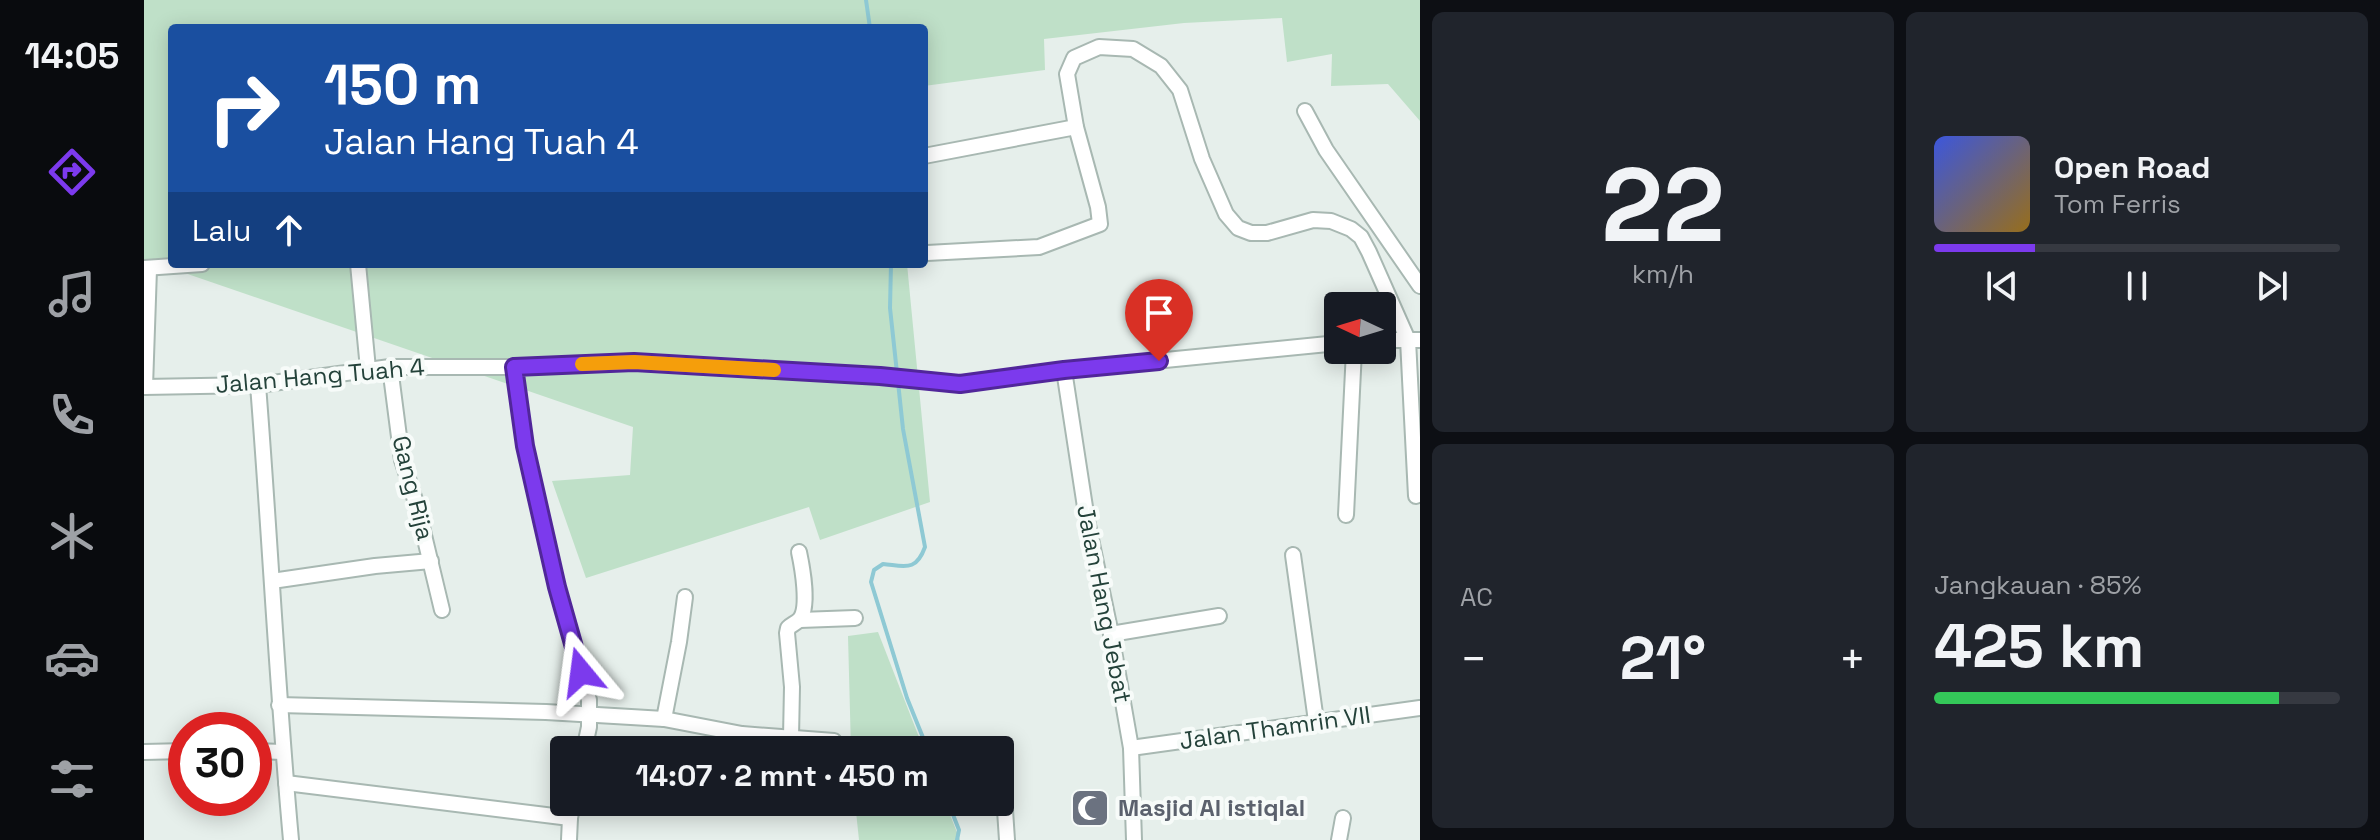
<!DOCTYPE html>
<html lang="id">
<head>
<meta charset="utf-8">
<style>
	body { margin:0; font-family:"Space Grotesk",sans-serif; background:#20242c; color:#f1f3f6; height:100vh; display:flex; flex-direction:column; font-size:30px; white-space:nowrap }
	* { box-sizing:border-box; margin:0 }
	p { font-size:26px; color:#9ea1a6 }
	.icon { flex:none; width:44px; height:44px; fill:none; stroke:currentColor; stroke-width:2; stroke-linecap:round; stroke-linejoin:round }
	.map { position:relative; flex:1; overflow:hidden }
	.side { display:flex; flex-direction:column; gap:12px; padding:12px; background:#0d0f14; width:960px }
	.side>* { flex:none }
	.top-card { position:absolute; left:24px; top:24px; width:760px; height:244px; border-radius:8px; box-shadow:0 4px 20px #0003; background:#1a4fa0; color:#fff; overflow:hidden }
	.needle { width:52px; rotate:274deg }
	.buttons { position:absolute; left:1180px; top:292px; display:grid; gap:16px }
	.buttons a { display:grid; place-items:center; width:72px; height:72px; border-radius:8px; background:#171b24; box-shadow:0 4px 20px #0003; font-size:40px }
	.speed { position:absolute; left:24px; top:712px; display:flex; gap:16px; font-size:40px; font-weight:700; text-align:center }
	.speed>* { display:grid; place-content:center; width:104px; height:104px; border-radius:50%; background:#171b24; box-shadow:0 4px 20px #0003; line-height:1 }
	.speed .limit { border:12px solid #d22; background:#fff; color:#111 }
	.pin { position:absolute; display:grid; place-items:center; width:68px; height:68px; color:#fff; margin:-82px -34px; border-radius:50% 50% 50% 0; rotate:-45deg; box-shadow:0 0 8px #0007 }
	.pin .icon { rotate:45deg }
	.me { position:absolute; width:88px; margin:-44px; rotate:344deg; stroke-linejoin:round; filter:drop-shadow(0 0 6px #0008) }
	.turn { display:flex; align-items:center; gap:28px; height:168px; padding:0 24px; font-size:36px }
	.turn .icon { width:104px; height:104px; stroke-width:2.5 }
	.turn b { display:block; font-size:56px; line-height:68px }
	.then { display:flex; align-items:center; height:76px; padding:0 24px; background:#0003; gap:16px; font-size:30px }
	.big { font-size:60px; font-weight:700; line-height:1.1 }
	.side .widget { flex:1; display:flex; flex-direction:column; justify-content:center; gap:12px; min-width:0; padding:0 28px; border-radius:12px; background:#20242c }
	.side .dial { align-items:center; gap:0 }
	.dial b { font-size:104px; line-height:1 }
	.song { display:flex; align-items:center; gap:24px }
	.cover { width:96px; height:96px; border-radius:12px; background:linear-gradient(135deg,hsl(230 70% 55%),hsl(40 70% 35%)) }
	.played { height:8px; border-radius:4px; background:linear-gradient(90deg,#7c3aed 25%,#363941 25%) }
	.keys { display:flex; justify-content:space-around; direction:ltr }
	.heat { display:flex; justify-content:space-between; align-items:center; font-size:44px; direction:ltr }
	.charge { height:12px; border-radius:6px; background:linear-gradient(90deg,#34c759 85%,#363941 0) }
	.side .tiles { flex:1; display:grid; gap:12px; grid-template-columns:repeat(2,1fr) }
	.trip { position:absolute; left:406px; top:736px; width:464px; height:80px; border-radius:8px; background:#171b24; box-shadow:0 4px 20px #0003; font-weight:700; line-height:80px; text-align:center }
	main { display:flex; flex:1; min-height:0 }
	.tabs { display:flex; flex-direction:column; width:144px; justify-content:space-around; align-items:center; background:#090b0e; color:#9ea1a6 }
	.tabs .icon { width:56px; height:56px }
	.tabs .selected { color:#7c3aed }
	.tabs b { font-size:36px; color:#f1f3f6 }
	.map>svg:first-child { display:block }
	.green { fill:#bfe0c8 }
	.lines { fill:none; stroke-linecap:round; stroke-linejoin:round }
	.stream { stroke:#8ec9d4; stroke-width:4 }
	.minor-casing { stroke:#a8b8b2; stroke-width:18 }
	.minor { stroke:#fff; stroke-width:14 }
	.route-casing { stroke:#51269a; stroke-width:20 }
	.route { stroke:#7c3aed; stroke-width:14 }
	.slow { stroke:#f59e0b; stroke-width:14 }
	.labels { text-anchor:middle; stroke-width:8; stroke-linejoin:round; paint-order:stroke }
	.street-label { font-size:24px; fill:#24423a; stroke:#f7fbf9 }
	.worship-label { font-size:24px; font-weight:bold; fill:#5b616d; stroke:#f7fbf9; text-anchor:start }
</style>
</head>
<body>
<main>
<nav class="tabs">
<b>14:05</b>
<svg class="icon selected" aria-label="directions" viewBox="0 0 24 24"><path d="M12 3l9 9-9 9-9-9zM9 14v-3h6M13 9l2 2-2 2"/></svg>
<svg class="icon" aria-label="music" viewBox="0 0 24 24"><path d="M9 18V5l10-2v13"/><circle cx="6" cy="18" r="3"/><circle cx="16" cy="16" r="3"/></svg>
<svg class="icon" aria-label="phone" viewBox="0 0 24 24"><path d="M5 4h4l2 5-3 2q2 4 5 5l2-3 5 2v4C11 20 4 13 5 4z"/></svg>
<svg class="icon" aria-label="climate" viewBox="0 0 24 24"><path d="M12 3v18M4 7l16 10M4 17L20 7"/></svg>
<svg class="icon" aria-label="car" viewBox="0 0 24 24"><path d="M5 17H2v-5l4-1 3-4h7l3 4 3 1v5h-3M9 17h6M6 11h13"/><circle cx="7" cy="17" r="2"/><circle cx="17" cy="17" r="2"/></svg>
<svg class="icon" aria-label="filters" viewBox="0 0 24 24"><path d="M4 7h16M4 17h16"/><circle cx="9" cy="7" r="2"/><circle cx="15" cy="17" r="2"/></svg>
</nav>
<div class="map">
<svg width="1276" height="840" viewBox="0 0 1276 840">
	<rect width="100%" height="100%" fill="#e6efeb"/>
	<!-- green -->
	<g class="green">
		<path d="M 0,0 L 1276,0 L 1276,121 L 1244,84 L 1187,86 L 1188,54 L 1143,62 L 1138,18 L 1040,23 L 900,39 L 901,70 L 780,86 L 780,28 L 28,28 L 28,264 L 763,264 L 786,502 L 676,540 L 665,507 L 442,578 L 408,481 L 486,475 L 489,427 L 0,259 Z"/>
		<path d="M 734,632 L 780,750 L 707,750 L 704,636 Z"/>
		<path d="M 711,802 L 801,802 L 816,840 L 715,840 Z"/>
	</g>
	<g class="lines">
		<!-- stream -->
		<g class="stream">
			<path d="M 722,0 L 726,28"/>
			<path d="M 747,264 L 746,308 L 753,373"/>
			<path d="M 754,382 L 759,429 L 781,547 C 772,572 761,566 739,564 L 730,570 L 727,582 L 763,698 L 784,750"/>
			<path d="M 804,802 L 815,830 L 813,840"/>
		</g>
		<!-- minor casing -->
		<g class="minor-casing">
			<g id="minor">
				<path d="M 1161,111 L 1182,150 L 1276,286"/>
				<path d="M 780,156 L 932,127"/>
				<path d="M 783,253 L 895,247 L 956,224 L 954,207 L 932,127 L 923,74 L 930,58 L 955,47 L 989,49 L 1017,66 L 1036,90 L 1058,159 L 1082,214 L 1094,228 L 1107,233 L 1123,233 L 1169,220 L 1187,221 L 1207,229 L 1217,237 L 1225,252 L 1264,340 L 1272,496"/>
				<path d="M 214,264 L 224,369"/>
				<path d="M 0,268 L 58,264"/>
				<path d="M 1238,340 L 1276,340"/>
				<path d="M 246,367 L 258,460 L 273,506 L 298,610"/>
				<path d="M 370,367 L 381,446 L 413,587 L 445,700 L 445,727 L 440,750"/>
				<path d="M 920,370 L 943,520 L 967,634 L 987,748 L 990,840"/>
				<path d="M 114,385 C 126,536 133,688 147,840"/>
				<path d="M 0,387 L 114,385 L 246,367 L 370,367 L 490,362 L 736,376 L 816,384 L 920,370 L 1194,343"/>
				<path d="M 1,387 L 5,269"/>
				<path d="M 1202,515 L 1210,350"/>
				<path d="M 1149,555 L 1172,721"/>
				<path d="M 128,581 L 231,566 L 287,561"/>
				<path d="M 656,620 L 711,618"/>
				<path d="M 967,634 L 1075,616"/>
				<path d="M 135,705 L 402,712 L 487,717 L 520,719 L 598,734 L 690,741"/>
				<path d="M 520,719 L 535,642 L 541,597"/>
				<path d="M 647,737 L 648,687 L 643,633 L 644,628 C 647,625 652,623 655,620 C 666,609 658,566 655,552"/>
				<path d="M 987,748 L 1276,708"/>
				<path d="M 110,751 L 139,752"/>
				<path d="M 0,752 L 42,751"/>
				<path d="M 858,765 L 863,840"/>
				<path d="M 142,783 L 426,818"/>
				<path d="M 425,840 L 426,818 L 429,802"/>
				<path d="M 1195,840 L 1199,818"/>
			</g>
		</g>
		<!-- minor -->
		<use href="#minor" class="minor"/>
	</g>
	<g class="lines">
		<!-- route casing -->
		<g class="route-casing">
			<path id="route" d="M 437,672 L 413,587 L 381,446 L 370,367 L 490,362 L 736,376 L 816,384 L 920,370 L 1015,361"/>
		</g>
		<!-- route -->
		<use href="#route" class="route"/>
		<!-- slow -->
		<path class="slow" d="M 438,364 L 490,362 L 630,370"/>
	</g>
	<!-- icons -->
	<defs>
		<g id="mosque-square" transform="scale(2)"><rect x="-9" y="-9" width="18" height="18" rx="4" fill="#6b7280" stroke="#f7fbf9"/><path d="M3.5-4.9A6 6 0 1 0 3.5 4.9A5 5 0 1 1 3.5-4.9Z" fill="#fff"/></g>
	</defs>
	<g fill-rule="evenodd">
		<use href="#mosque-square" x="946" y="808"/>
	</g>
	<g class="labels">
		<!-- street labels -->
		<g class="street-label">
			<text transform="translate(176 376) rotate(-5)" y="8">Jalan Hang Tuah 4</text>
			<text transform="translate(269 488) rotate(76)" y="8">Gang Rija</text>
			<text transform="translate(960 604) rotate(79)" y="8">Jalan Hang Jebat</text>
			<text transform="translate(1131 728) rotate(-8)" y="8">Jalan Thamrin VII</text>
		</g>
		<!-- worship labels -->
		<g class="worship-label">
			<text x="974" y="816">Masjid Al istiqlal</text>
		</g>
	</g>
</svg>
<div class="buttons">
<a><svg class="needle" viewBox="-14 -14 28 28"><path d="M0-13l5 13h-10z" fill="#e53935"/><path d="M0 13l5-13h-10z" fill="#9ea1a6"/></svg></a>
</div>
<div class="speed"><div class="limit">30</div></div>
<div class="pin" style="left:1015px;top:361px;background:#d93025"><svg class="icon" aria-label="arrive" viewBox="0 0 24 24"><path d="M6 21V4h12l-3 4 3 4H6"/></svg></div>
<svg class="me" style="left:437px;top:672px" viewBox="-20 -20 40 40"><path d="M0-17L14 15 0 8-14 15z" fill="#7c3aed" stroke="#fff" stroke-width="4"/></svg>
<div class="trip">14:07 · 2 mnt · 450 m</div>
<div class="top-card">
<div class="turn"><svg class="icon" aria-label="right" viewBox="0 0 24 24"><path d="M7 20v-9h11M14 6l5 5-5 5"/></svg><div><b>150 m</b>Jalan Hang Tuah 4</div></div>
<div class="then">Lalu<svg class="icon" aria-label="ahead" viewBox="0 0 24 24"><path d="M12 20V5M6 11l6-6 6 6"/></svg></div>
</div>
</div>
<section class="side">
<div class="tiles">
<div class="widget dial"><b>22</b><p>km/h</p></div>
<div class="widget">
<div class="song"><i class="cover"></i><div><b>Open Road</b><p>Tom Ferris</p></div></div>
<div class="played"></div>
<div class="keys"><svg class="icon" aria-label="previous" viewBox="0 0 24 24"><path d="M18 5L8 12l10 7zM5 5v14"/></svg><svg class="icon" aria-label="pause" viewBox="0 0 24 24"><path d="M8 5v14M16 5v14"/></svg><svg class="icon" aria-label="next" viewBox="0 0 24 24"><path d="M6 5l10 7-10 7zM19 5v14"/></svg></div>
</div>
<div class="widget"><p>AC</p>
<div class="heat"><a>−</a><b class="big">21°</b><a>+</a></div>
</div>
<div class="widget"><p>Jangkauan · 85%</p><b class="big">425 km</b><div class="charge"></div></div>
</div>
</section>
</main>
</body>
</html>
